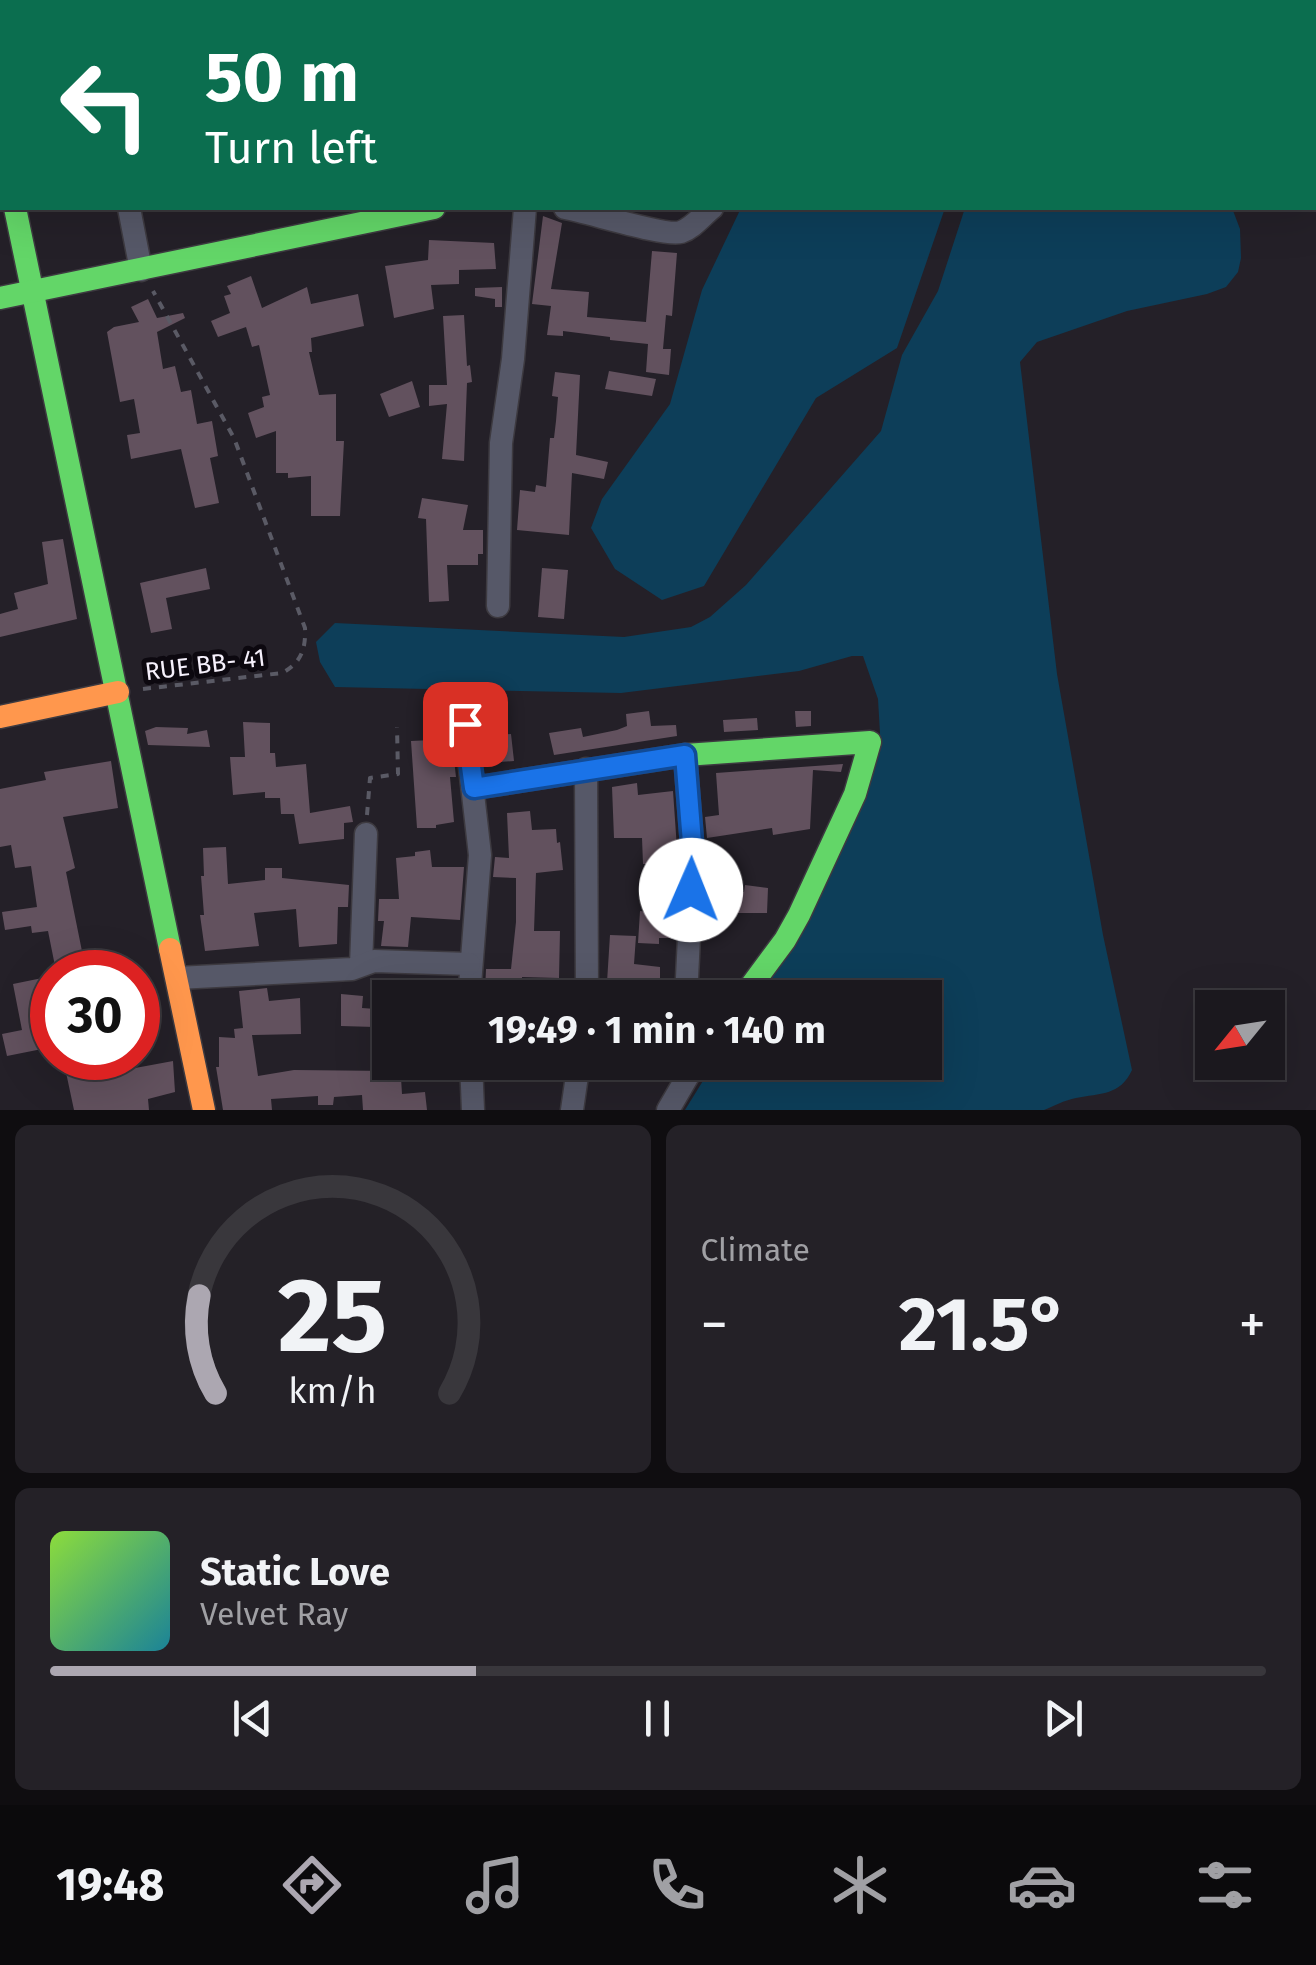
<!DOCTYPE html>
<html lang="en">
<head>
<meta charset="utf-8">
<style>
	body { margin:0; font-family:"Fira Sans",sans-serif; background:#242127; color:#f1f3f6; height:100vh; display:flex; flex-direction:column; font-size:38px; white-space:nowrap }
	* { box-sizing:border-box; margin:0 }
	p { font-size:32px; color:#a0a0a4 }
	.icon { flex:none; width:55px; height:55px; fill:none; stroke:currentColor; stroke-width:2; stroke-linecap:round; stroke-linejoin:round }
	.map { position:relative; height:1110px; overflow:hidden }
	.drawer { display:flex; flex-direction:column; gap:15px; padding:15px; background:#0f0d10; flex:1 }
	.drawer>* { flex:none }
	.guide { position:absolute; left:0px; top:0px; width:1318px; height:210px; box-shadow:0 10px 40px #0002,0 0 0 2px #39373c; background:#0b6e4f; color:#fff; overflow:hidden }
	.needle { width:65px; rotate:240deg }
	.tools { position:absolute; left:1195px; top:990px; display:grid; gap:20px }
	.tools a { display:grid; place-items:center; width:90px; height:90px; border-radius:0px; background:#1b181e; box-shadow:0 10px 40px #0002,0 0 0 2px #39373c; font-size:50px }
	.speed { position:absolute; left:30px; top:950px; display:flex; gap:20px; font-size:50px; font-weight:700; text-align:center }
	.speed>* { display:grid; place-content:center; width:130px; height:130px; border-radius:50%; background:#1b181e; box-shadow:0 10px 40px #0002,0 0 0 2px #39373c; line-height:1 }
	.speed .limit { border:15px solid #d22; background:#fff; color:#111 }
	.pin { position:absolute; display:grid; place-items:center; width:85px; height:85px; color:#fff; margin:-42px; border-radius:20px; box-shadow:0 5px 15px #0006 }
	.me { position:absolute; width:110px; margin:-55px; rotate:1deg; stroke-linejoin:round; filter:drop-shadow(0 0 8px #0008) }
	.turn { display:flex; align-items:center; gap:35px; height:210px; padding:0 40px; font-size:45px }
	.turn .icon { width:130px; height:130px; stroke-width:2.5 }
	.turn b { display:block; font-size:70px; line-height:85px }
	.big { font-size:75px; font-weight:700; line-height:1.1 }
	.drawer .widget { flex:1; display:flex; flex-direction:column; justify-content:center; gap:15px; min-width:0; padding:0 35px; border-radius:15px; background:#242127 }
	.drawer .dial { align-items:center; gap:0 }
	.dial svg { height:260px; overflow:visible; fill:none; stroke:#39373c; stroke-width:7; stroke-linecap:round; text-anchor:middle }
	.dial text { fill:#f1f3f6; stroke:none }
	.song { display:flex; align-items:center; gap:30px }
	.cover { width:120px; height:120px; border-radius:15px; background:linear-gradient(135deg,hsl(90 70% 55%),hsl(190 70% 35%)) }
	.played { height:10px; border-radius:5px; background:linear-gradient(90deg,#aca7b1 35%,#39373c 35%) }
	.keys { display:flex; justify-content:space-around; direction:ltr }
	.heat { display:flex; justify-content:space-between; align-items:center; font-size:55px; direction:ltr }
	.drawer .tiles { flex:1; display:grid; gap:15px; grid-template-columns:1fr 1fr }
	.widget:last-child { grid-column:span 2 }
	.trip { position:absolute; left:372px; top:980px; width:570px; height:100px; border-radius:0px; background:#1b181e; box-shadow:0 10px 40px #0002,0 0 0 2px #39373c; font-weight:700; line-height:100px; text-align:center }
	.menu { display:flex; height:160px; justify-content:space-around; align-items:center; background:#0b0a0c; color:#a0a0a4 }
	.menu .icon { width:70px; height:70px }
	.menu .active { color:#aca7b1 }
	.menu b { font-size:45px; color:#f1f3f6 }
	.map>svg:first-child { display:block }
	.water { fill:#0d3e59 }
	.building { fill:#62515e }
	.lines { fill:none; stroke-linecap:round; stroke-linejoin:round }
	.street-casing { stroke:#3d3a40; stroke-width:25 }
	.fast-casing { stroke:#3d3a40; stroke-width:25 }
	.slow-casing { stroke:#3d3a40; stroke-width:25 }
	.path { stroke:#5a5a65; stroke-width:4; stroke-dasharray:8 8; stroke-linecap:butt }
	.street { stroke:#565868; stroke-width:22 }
	.fast { stroke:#63d668; stroke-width:22 }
	.slow { stroke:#ff974d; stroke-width:22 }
	.route-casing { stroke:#114b97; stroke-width:25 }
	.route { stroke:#1a73e8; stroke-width:18 }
	.labels { text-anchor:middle; stroke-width:10; stroke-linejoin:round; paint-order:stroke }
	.street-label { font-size:25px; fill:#f5f0fb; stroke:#0c080f }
</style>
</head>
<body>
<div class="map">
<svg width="1316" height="1110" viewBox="0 0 1316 1110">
	<rect width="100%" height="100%" fill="#242028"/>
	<!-- water -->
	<g class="water">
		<path d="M 741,208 L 945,208 L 897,348 L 816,398 L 704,586 L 662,600 L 615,569 L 591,528 L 602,499 L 670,404 L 702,290 Z"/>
		<path d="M 965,208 L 1232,208 L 1240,229 L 1241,258 L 1238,272 L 1226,287 L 1207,294 L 1127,311 L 1037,342 L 1020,362 L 1057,674 L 1103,935 L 1132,1070 C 1120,1096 1100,1093 1076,1098 C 1065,1100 1054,1106 1044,1110 L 685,1110 L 714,1063 L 925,1062 L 925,998 L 755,997 L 880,733 L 878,699 L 863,656 L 852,656 L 799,671 L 621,693 L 335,687 L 320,662 L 316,642 L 335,623 L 624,637 L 691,627 L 710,617 L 746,585 L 881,431 L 902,355 L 938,291 Z"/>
	</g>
	<!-- building -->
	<g class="building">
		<path d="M 543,216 L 562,223 L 551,289 L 589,292 L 587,317 L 646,322 L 652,251 L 677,253 L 672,316 L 666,315 L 663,349 L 671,349 L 669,375 L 646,372 L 648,344 L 610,340 L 610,337 L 563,331 L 563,336 L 547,335 L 551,306 L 532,304 Z"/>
		<path d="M 429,240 L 494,243 L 496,269 L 459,270 L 459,284 L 431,285 L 434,309 L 394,318 L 385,266 L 428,260 Z"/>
		<path d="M 251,276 L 262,308 L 307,287 L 311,304 L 358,294 L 364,326 L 311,338 L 312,352 L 309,352 L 319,395 L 336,394 L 336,441 L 344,441 L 340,516 L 311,516 L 311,476 L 288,478 L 288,473 L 276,473 L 276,431 L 256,438 L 248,413 L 264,407 L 262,397 L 270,395 L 259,345 L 252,347 L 246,327 L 218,337 L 211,321 L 230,313 L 224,296 L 231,294 L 227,286 Z"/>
		<path d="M 502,287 L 502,307 L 495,307 L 495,299 L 475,296 L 475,288 Z"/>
		<path d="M 148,299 L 157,318 L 183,313 L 185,318 L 157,332 L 163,369 L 175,366 L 181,392 L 191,390 L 197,424 L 212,421 L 218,456 L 210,458 L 219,503 L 195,508 L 181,449 L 131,459 L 127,435 L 140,433 L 134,399 L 120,402 L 107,332 L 114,327 L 139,322 L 131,307 Z"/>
		<path d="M 464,315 L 467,366 L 470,365 L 472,382 L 467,383 L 464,461 L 442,459 L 447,404 L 429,406 L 429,385 L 447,385 L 443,316 Z"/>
		<path d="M 609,371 L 656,379 L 652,396 L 605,389 Z"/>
		<path d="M 555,372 L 580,375 L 576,455 L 608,462 L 604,479 L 572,473 L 569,535 L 517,530 L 520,490 L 535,492 L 536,485 L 546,487 L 550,438 L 554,438 L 556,421 L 558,397 L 552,396 Z"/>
		<path d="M 412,381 L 420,407 L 389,417 L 380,394 Z"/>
		<path d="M 422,498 L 468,505 L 463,530 L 483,530 L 483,554 L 478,554 L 478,565 L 447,565 L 449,601 L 429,602 L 426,519 L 418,518 Z"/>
		<path d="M 63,539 L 77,619 L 0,637 L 0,614 L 18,609 L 14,593 L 48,584 L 42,542 Z"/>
		<path d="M 206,568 L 210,589 L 166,598 L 172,629 L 151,633 L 140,583 Z"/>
		<path d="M 542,568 L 568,570 L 564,619 L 538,617 Z"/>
		<path d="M 649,711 L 651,726 L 676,725 L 677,736 L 554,755 L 549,733 L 581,728 L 583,737 L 617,730 L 627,726 L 626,714 Z"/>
		<path d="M 795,711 L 811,711 L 811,726 L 796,727 Z"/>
		<path d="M 757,718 L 758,730 L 724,732 L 723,720 Z"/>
		<path d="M 243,722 L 270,723 L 270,753 L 275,753 L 276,767 L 306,764 L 310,813 L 350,806 L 353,822 L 344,823 L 344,839 L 299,844 L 294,814 L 281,814 L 280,798 L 265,798 L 265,792 L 233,795 L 230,757 L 245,757 Z"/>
		<path d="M 156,727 L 188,728 L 187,734 L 207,730 L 210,747 L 148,745 L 145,731 Z"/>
		<path d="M 511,734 L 514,761 L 485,763 L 482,741 L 492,741 L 491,736 Z"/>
		<path d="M 432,740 L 452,742 L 456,777 L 450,777 L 454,822 L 436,825 L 436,828 L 417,828 L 411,741 Z"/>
		<path d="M 111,761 L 118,808 L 63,817 L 75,868 L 66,872 L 85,966 L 56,971 L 48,931 L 32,933 L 31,926 L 5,930 L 2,912 L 37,907 L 31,866 L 15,868 L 11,845 L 0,847 L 0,789 L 46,780 L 44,772 Z"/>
		<path d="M 843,764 L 841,772 L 813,770 L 810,829 L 773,835 L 772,828 L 707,838 L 705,817 L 719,815 L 716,773 Z"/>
		<path d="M 637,783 L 638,795 L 673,791 L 678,863 L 673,863 L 670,938 L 659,938 L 659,944 L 638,943 L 640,911 L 649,912 L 651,864 L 643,864 L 642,838 L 614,838 L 612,787 Z"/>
		<path d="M 530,811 L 532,830 L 556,829 L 557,843 L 560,842 L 563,870 L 536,873 L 534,931 L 560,931 L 559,978 L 522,977 L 523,991 L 485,992 L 486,969 L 511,969 L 516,922 L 516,878 L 493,877 L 495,857 L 509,858 L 507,813 Z"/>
		<path d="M 226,847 L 228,884 L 265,880 L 265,868 L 282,868 L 282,878 L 349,885 L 348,907 L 338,907 L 337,944 L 299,947 L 296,909 L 254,913 L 259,946 L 205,951 L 200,915 L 204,915 L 201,876 L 204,876 L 203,848 Z"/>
		<path d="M 430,850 L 432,867 L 464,867 L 460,920 L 411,917 L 408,947 L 381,946 L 384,921 L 378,921 L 379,899 L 399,899 L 396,858 L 415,856 L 415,852 Z"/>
		<path d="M 745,885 L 768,888 L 767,913 L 717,913 L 716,892 L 744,892 Z"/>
		<path d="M 610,935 L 636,936 L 634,964 L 660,967 L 660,998 L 606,998 Z"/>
		<path d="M 102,956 L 105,972 L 90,972 L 87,959 Z"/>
		<path d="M 52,976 L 52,1047 L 7,1056 L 2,1034 L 22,1030 L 13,984 Z"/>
		<path d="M 267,988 L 269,1001 L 300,998 L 301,1034 L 252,1035 L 258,1076 L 294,1070 L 391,1071 L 391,1079 L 401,1078 L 402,1094 L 425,1092 L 427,1110 L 363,1110 L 362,1095 L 334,1097 L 333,1105 L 318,1105 L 318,1096 L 271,1099 L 272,1110 L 223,1110 L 216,1067 L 219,1067 L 219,1037 L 235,1038 L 234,1029 L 243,1028 L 239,991 Z"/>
		<path d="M 341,994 L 363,996 L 362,1008 L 376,1009 L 375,1027 L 341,1026 Z"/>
		<path d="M 94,1058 L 116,1058 L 119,1071 L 173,1061 L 175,1092 L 148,1099 L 149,1110 L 74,1110 L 64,1063 Z"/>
	</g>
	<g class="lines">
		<!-- street casing -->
		<g class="street-casing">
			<g id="street">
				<path d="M 86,0 L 86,2"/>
				<path d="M 752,0 L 754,2"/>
				<path d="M 308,2 L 324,0"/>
				<path d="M 0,135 L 2,147"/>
				<path d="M 129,208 L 141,270"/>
				<path d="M 565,208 C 588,212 666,237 681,232 C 693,228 702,216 712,208"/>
				<path d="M 498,606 L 501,443 L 513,359 L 525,208"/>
				<path d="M 465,724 L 480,855 L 469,998"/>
				<path d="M 685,755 L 693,855 L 686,998"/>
				<path d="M 586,769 L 587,998"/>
				<path d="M 361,965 L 366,834"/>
				<path d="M 177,978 L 352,969 L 374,961 L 469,964"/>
				<path d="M 471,1062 L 473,1110"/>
				<path d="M 572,1110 L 579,1062"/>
				<path d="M 668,1110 L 696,1062"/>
			</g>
		</g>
		<!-- fast casing -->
		<g class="fast-casing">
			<g id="fast">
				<path d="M 15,208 L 170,949"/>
				<path d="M 0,298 L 434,208"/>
				<path d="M 474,788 L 685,755 L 870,742 L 855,794 L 799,915 L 785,940 L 742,998"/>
			</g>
		</g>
		<!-- slow casing -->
		<g class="slow-casing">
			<g id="slow">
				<path d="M 0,717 L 118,692"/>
				<path d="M 170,949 L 204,1110"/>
			</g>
		</g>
		<!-- path -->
		<g class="path">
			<path d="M 143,689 L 282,673 C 301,663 306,649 305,628 L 234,438 L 153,291"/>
			<path d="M 367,815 L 370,778 L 398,774 L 397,727"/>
		</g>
		<!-- street -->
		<use href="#street" class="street"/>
		<!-- fast -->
		<use href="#fast" class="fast"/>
		<!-- slow -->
		<use href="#slow" class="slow"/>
	</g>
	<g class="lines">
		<!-- route casing -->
		<g class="route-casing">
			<path id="route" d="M 465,724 L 474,788 L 685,755 L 693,855 L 691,890"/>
		</g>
		<!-- route -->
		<use href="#route" class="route"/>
	</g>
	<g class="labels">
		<!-- street labels -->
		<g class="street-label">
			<text transform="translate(205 664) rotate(-7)" y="9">RUE BB- 41</text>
		</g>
	</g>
</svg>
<div class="tools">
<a><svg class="needle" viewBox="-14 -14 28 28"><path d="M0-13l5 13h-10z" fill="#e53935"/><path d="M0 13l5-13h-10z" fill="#a0a0a4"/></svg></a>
</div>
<div class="speed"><div class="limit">30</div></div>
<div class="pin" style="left:465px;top:724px;background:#d93025"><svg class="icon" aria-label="arrive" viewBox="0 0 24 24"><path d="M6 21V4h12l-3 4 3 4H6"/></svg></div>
<svg class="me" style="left:691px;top:890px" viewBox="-20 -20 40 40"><circle r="19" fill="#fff"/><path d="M0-13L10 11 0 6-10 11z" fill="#1a73e8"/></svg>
<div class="trip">19:49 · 1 min · 140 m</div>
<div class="guide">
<div class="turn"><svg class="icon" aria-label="left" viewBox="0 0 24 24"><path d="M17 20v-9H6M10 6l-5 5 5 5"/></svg><div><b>50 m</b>Turn left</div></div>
</div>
</div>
<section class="drawer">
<div class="tiles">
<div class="widget dial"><svg viewBox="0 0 100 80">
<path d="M14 69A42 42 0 1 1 86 69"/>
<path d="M14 69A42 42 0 0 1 9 39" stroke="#aca7b1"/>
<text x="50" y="56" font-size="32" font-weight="700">25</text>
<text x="50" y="72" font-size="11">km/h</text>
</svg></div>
<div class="widget"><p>Climate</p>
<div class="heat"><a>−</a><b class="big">21.5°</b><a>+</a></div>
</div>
<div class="widget">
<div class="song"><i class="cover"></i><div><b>Static Love</b><p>Velvet Ray</p></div></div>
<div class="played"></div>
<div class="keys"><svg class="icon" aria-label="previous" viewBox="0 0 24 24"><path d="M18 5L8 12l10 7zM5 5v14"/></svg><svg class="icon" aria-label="pause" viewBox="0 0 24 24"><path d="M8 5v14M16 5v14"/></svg><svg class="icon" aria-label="next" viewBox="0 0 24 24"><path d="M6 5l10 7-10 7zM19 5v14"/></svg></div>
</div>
</div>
</section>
<nav class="menu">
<b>19:48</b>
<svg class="icon active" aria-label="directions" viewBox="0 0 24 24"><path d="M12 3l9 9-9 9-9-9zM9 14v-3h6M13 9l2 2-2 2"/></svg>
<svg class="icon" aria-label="music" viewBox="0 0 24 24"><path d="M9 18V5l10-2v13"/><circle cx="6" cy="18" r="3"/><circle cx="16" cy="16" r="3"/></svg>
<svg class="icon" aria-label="phone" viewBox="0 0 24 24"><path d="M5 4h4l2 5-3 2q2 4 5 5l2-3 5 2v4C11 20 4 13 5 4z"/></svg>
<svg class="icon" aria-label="climate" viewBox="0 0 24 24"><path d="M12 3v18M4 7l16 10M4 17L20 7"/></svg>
<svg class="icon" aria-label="car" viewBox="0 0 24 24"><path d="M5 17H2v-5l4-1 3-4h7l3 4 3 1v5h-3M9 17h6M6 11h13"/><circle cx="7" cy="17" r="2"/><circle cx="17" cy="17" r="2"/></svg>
<svg class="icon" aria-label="filters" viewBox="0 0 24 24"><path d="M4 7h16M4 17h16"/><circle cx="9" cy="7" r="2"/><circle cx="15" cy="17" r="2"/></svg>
</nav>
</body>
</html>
